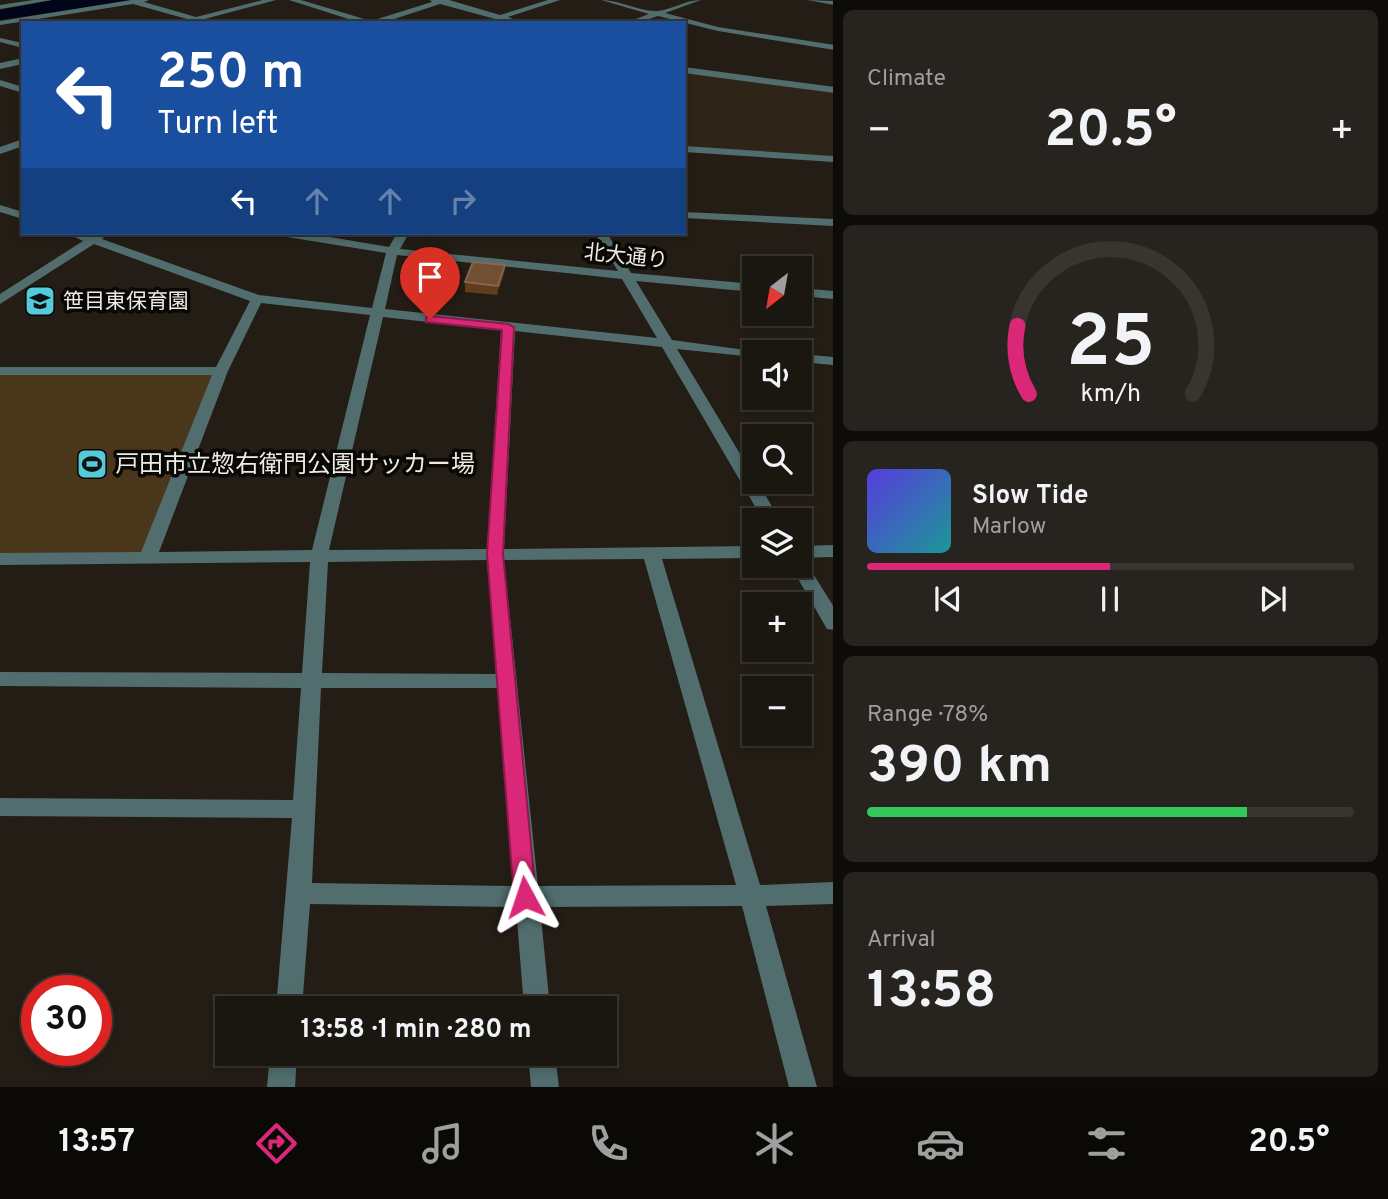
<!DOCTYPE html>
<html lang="en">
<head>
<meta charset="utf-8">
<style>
	body { margin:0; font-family:Overpass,"Noto Sans JP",sans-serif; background:#27231e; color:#f1f3f6; height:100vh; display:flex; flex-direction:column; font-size:26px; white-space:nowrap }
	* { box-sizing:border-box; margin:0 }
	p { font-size:23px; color:#9f9f9f }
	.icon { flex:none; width:38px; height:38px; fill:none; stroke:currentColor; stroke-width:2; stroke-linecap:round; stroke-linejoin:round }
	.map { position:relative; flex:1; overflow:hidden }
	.sheet { display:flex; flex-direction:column; gap:10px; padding:10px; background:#0e0c09; width:555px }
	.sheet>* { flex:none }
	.top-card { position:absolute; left:21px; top:21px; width:665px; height:214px; border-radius:0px; box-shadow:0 4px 10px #0003,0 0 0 2px #383530; background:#1a4fa0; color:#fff; overflow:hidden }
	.needle { width:46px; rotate:211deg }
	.controls { position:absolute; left:742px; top:256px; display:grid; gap:14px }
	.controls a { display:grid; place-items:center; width:70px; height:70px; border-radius:0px; background:#1a1610; box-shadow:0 4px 10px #0003,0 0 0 2px #383530; font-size:35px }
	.speed { position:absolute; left:21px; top:975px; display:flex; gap:14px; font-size:35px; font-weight:700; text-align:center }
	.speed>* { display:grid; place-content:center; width:91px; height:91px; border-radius:50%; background:#1a1610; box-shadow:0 4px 10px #0003,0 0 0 2px #383530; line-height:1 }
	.speed .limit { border:10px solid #d22; background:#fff; color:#111 }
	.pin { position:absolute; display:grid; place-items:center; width:60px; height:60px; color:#fff; margin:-72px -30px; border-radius:50% 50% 50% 0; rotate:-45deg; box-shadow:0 0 7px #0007 }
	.pin .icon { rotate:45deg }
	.me { position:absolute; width:77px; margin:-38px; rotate:355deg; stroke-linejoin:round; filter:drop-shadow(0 0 5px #0008) }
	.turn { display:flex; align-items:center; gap:24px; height:147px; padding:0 21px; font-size:32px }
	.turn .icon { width:91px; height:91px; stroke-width:2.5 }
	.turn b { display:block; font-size:49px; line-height:60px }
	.lanes { display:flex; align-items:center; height:66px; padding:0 21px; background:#0003; justify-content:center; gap:35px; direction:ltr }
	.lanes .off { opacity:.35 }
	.big { font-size:52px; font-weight:700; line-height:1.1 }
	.sheet .tile { flex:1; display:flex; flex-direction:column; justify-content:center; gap:10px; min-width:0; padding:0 24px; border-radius:10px; background:#27231e }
	.sheet .dial { align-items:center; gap:0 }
	.dial svg { height:182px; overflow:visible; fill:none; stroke:#383530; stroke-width:7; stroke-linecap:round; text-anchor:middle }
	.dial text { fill:#f1f3f6; stroke:none }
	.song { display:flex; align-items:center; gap:21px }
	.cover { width:84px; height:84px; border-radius:10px; background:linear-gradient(135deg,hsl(250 70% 55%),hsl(180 70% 35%)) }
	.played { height:7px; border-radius:4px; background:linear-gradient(90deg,#db2777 50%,#383530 50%) }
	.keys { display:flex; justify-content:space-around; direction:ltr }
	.heat { display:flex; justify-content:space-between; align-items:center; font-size:38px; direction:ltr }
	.charge { height:10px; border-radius:5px; background:linear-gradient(90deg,#34c759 78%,#383530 0) }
	.trip { position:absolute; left:215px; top:996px; width:402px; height:70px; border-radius:0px; background:#1a1610; box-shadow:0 4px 10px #0003,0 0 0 2px #383530; font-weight:700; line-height:70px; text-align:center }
	.dock { display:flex; height:112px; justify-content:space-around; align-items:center; background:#0a0906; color:#9f9f9f }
	.dock .icon { width:49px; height:49px }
	.dock .on { color:#db2777 }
	.dock b { font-size:32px; color:#f1f3f6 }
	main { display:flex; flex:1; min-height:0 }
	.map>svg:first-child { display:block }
	.built { fill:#2e2417 }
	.green { fill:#4a361b }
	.water { fill:#000519 }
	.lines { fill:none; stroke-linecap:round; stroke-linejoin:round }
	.minor { fill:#516d6e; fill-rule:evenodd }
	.wall { fill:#613c1d }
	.shaded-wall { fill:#422811 }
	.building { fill:#704f33; stroke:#84674e; stroke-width:2 }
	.route { fill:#db2777; stroke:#8e194d; stroke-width:2 }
	.labels { text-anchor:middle; stroke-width:7; stroke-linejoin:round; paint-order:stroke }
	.far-street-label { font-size:21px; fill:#eeeae5; stroke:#0a0805 }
	.far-poi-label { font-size:21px; fill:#eeeae5; stroke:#0a0805; text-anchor:start }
	.poi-label { font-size:24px; fill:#eeeae5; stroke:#0a0805; text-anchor:start }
</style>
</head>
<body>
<main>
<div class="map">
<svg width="834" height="1087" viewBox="0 0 834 1087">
	<rect width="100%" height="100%" fill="#231d15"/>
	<!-- built -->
	<path class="built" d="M 684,71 L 833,92 L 833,156 L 684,147 Z"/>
	<!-- green -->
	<path class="green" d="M 0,371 L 221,371 L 148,557 L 0,559 Z"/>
	<!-- water -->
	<path class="water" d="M 133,0 L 131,1 L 0,20 L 0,10 L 53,0 Z"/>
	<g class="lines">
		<!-- minor -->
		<g class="minor">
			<path d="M 33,0 L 52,0 L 0,9 L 0,5 Z"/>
			<path d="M 131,0 L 149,0 L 144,2 L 196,17 L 263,0 L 276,0 L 190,23 L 176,23 L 187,19 L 133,4 L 0,25 L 0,21 Z"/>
			<path d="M 289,0 L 301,0 L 371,21 L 432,2 L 430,0 L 449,0 L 500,15 L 548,0 L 560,0 L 508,17 L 524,23 L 510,23 L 440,4 L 382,23 L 361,23 Z"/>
			<path d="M 601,0 C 620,0 640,12 657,11 C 672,10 685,0 701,0 L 665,13 L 718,27 L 834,45 L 834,50 L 718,31 L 658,16 L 637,23 L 625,23 L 649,14 Z"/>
			<path d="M 807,0 L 834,1 L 834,5 Z"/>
			<path d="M 0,38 L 23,43 L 23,48 L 0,42 Z"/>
			<path d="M 23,58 L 23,64 L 0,69 L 0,63 Z"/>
			<path d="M 684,67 L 834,87 L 834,93 L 684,73 Z"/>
			<path d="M 0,80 L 23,87 L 23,93 L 0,86 Z"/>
			<path d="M 23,139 L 23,146 L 0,154 L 0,147 Z"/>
			<path d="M 684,146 L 834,156 L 834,162 L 684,152 Z"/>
			<path d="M 0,205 L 23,212 L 23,219 L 0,212 Z"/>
			<path d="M 684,212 L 834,219 L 834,226 L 684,218 Z"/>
			<path d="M 67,233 L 91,236 L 104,233 L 106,235 L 102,239 L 259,295 L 372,308 L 386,253 L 287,237 L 281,233 L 306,233 L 389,247 L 397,233 L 409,233 L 400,249 L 618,271 L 595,233 L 607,233 L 631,273 L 754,284 L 754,292 L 636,281 L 672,340 L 760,352 L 754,352 L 754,357 L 677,349 L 754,477 L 754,481 L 757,481 L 780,520 L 763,520 L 662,347 L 515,331 L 504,549 L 754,546 L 754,558 L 662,559 L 760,885 L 834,882 L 834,904 L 766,906 L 817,1087 L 789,1087 L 742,906 L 540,907 L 550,1008 L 524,1008 L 516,907 L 310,904 L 302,1008 L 276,1008 L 292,818 L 0,816 L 0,798 L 293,800 L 301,688 L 0,686 L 0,672 L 302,673 L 310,562 L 0,565 L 0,553 L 141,552 L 212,375 L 0,375 L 0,367 L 216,367 L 250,301 L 94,244 L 0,304 L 0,294 L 83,241 ZM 397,255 L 622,279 L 657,338 L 385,309 ZM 261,303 L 370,315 L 312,550 L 159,552 L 228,371 ZM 383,317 L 501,330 L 487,549 L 329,550 ZM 644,559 L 736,885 L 538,886 L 504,560 ZM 487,560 L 496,674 L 322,673 L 328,562 ZM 321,688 L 497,688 L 514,886 L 312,883 Z"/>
			<path d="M 800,288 L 834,291 L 834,299 L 800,296 Z"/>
			<path d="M 800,354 L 834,357 L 834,365 L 800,362 Z"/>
			<path d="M 834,545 L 834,557 L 800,558 L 800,546 Z"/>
			<path d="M 800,559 L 805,561 L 834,607 L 834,630 L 827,629 L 790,565 L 800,565 Z"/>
			<path d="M 270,1054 L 297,1054 L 295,1087 L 267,1087 Z"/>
			<path d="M 528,1054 L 555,1054 L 559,1087 L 531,1087 Z"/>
		</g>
	</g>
	<!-- wall -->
	<path class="wall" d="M 505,265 L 504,275 L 497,295 L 465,292 L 465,282 Z"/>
	<!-- shaded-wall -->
	<path class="shaded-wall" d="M 505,265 L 504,275 L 497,295 L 498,286 Z"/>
	<!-- building -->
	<path class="building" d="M 473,262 L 505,265 L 498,286 L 465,282 Z"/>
	<!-- route -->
	<path class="route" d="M 430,316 L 508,324 L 514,327 L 503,554 L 536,897 L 533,904 L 525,907 L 518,904 L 514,897 L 487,554 L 502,330 L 426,322 L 426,317 Z"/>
	<!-- icons -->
	<defs>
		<g id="school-square" transform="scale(1.575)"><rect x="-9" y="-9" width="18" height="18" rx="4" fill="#53cbda" stroke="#0a0805"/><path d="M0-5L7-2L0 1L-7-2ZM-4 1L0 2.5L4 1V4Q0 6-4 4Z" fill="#111"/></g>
		<g id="stadium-square" transform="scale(1.575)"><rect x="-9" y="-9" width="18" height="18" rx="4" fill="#53cbda" stroke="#0a0805"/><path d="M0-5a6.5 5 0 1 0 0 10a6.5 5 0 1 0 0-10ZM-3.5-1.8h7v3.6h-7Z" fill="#111"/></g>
	</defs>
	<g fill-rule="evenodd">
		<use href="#school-square" x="40" y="301"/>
		<use href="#stadium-square" x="92" y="464"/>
	</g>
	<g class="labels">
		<!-- far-street labels -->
		<g class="far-street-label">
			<text transform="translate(626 256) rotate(6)" y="7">北大通り</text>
		</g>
		<!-- far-poi labels -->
		<g class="far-poi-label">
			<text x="63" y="308">笹目東保育園</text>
		</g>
		<!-- poi labels -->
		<g class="poi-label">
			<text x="115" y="472">戸田市立惣右衛門公園サッカー場</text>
		</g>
	</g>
</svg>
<div class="controls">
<a><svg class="needle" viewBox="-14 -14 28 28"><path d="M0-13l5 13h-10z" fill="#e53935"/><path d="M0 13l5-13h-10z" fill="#9f9f9f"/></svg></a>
<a><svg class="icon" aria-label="sound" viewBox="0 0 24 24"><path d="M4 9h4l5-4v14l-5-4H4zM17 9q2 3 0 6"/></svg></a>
<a><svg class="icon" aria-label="search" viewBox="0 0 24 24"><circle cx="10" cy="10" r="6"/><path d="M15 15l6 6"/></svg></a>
<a><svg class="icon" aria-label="layers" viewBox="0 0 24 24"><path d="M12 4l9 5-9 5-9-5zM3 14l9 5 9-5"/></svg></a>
<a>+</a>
<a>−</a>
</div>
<div class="speed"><div class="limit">30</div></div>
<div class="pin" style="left:430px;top:319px;background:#d93025"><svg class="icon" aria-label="arrive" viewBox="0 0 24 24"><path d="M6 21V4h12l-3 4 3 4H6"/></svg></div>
<svg class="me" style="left:525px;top:897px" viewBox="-20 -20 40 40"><path d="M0-17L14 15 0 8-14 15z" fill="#db2777" stroke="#fff" stroke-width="4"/></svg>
<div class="trip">13:58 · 1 min · 280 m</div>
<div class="top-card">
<div class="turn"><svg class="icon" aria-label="left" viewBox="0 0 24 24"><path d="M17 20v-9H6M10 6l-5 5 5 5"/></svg><div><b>250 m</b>Turn left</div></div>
<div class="lanes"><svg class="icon" aria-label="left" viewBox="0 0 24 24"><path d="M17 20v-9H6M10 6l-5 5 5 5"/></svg><svg class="icon off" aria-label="ahead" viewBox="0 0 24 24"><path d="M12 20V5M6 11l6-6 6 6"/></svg><svg class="icon off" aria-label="ahead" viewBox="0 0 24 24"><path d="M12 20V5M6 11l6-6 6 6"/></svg><svg class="icon off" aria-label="right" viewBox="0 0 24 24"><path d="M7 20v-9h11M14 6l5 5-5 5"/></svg></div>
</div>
</div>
<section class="sheet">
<div class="tile"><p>Climate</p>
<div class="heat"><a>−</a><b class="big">20.5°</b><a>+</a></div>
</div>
<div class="tile dial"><svg viewBox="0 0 100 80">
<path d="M14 69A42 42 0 1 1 86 69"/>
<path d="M14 69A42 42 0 0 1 9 39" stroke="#db2777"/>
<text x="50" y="56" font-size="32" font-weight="700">25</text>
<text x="50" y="72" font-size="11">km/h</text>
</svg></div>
<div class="tile">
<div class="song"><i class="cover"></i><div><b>Slow Tide</b><p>Marlow</p></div></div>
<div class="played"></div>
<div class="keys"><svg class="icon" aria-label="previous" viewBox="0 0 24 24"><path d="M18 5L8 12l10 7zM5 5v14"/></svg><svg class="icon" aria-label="pause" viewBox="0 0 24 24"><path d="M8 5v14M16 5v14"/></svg><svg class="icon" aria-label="next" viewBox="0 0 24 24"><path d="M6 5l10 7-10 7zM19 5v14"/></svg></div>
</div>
<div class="tile"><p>Range · 78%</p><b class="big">390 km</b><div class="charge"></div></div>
<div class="tile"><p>Arrival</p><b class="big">13:58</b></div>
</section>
</main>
<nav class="dock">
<b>13:57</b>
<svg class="icon on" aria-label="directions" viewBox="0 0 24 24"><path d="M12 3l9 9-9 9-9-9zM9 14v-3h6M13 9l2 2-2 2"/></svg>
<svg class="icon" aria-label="music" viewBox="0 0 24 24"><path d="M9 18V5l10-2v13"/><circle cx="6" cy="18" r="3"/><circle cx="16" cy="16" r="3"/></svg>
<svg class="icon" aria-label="phone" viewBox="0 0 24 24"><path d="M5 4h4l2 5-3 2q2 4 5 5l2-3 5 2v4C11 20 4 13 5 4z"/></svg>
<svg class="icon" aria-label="climate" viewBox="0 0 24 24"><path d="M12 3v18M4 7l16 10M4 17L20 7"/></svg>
<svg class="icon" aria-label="car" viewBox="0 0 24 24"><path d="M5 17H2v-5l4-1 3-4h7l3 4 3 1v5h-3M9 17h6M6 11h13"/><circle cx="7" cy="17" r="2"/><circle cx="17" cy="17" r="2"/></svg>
<svg class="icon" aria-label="filters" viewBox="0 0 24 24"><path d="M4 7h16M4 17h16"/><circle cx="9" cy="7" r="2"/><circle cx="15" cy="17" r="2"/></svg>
<b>20.5°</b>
</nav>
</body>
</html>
